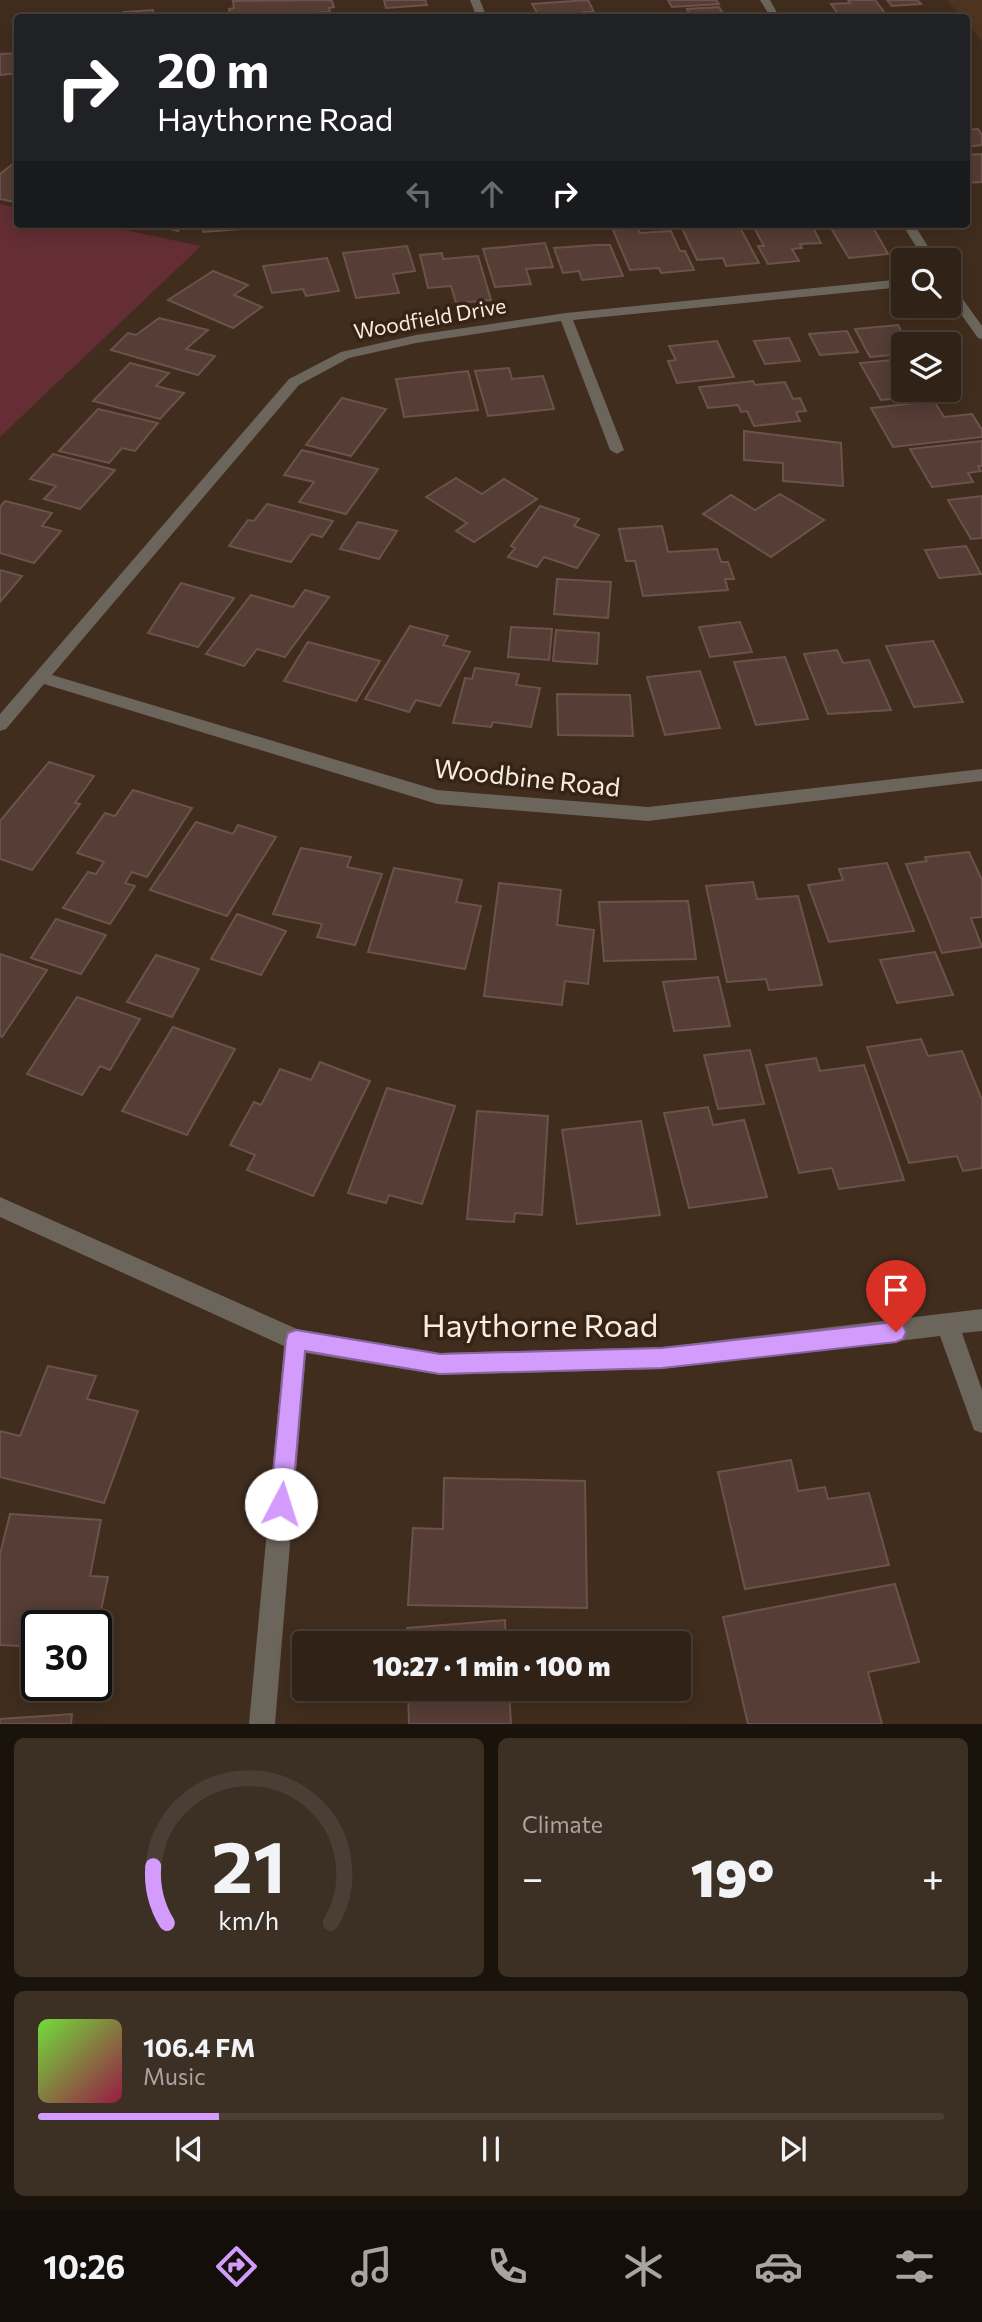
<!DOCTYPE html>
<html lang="en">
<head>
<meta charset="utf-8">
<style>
	body { margin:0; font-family:Commissioner,sans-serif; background:#3c2f23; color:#f1f3f6; height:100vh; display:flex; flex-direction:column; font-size:26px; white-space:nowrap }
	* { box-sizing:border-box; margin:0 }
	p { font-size:23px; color:#a8a4a1 }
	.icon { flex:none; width:38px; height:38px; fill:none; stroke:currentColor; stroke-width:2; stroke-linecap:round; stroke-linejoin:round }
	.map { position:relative; height:1724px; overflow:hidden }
	.panel { display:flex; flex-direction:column; gap:14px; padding:14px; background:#1a130c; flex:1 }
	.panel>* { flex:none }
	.hud { position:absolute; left:14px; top:14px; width:956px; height:214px; border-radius:7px; box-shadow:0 4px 18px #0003,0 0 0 2px #4b3f35; background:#202124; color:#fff; overflow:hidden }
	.buttons { position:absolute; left:891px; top:248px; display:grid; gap:14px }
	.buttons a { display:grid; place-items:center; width:70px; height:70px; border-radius:7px; background:#302216; box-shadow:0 4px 18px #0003,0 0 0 2px #4b3f35; font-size:35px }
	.speed { position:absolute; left:21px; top:1610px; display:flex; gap:14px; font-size:35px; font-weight:700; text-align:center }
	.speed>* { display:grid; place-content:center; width:91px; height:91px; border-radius:50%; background:#302216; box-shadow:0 4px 18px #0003,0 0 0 2px #4b3f35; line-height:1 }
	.speed .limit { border:4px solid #111; border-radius:10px; background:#fff; color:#111 }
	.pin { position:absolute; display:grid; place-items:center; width:60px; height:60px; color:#fff; margin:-72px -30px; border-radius:50% 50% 50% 0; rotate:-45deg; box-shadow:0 0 7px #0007 }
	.pin .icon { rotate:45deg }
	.me { position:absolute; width:77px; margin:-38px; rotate:5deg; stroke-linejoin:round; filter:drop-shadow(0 0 5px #0008) }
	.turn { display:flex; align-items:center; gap:24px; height:147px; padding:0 28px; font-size:32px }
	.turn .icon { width:91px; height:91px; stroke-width:2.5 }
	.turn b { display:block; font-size:49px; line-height:60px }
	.lanes { display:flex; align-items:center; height:66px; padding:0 28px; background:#0003; justify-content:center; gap:35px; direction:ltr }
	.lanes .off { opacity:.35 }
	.big { font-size:52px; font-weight:800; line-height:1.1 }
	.panel .tile { flex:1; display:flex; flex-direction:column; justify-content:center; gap:10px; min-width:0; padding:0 24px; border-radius:10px; background:#3c2f23 }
	.panel .dial { align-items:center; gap:0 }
	.dial svg { height:182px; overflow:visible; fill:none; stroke:#4b3f35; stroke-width:7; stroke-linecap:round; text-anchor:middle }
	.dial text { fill:#f1f3f6; stroke:none }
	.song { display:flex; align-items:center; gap:21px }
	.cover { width:84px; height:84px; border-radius:10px; background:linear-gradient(135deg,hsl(100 70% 55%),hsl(340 70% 35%)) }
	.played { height:7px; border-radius:4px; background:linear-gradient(90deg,#d39cfc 20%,#4b3f35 20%) }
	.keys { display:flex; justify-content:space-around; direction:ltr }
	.heat { display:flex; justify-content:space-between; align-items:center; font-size:38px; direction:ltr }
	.panel .tiles { flex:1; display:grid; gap:14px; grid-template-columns:1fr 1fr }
	.tile:last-child { grid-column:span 2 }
	.trip { position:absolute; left:292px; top:1631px; width:399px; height:70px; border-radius:7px; background:#302216; box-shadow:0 4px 18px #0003,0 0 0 2px #4b3f35; font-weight:800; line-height:70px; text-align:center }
	.dock { display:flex; height:112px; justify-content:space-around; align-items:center; background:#130e09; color:#a8a4a1 }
	.dock .icon { width:49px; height:49px }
	.dock .current { color:#d39cfc }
	.dock b { font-size:32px; color:#f1f3f6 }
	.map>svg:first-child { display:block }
	.built { fill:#4e3522 }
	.green { fill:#642e34 }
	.building { fill:#563d36; stroke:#6d524b; stroke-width:2 }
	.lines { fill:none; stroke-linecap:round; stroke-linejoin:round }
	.street { fill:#6b655b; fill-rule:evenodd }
	.route { fill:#d39cfc; stroke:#8965a4; stroke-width:2 }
	.labels { text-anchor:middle; stroke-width:7; stroke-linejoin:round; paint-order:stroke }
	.far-street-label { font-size:21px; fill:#f9ece2; stroke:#352315 }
	.street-label { font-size:26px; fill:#f9ece2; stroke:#352315 }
	.near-street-label { font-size:32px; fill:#f9ece2; stroke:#352315 }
</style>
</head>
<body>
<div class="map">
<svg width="982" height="1724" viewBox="0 0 982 1724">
	<rect width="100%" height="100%" fill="#402d1e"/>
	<!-- built -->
	<path class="built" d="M 947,0 L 982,0 L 982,41 L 966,22 L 966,18 L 962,17 Z"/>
	<!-- green -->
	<path class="green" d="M 0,204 L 17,208 L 18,224 L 96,224 L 201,246 L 0,437 Z"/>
	<!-- building -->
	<g class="building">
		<path d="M 327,0 L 332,1 L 334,7 L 329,8 L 330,12 L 236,18 L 230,15 L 229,9 L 234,8 L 233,1 Z"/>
		<path d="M 384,0 L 425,0 L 427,5 L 386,8 Z"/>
		<path d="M 588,0 L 594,12 L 583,12 L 586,18 L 540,18 L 532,4 Z"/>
		<path d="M 668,0 L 716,0 L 719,4 L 672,7 Z"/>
		<path d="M 848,0 L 875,0 L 887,16 L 841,18 L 831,4 L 850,3 Z"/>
		<path d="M 887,0 L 917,0 L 921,4 L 892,6 Z"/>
		<path d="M 719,7 L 726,18 L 691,18 L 687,9 Z"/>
		<path d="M 153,10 L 153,18 L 67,18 L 124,15 L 124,12 Z"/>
		<path d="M 18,53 L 18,73 L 0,75 L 0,54 Z"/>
		<path d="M 978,129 L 982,135 L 982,145 L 966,147 L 966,130 Z"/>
		<path d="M 982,154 L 982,182 L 968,183 L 966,155 Z"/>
		<path d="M 18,160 L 18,199 L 14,202 L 0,199 L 0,174 Z"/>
		<path d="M 146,224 L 185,224 L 178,231 Z"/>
		<path d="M 203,224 L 311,224 L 203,232 Z"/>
		<path d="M 680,224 L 738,224 L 759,263 L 726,266 L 723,258 L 697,260 Z"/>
		<path d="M 752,224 L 811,224 L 821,243 L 800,244 L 802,248 L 792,249 L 799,261 L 768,264 L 758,246 L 764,246 Z"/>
		<path d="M 836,224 L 871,224 L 888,254 L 849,258 L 832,230 L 839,229 Z"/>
		<path d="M 638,228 L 640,233 L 671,231 L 680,251 L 685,251 L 694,270 L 661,273 L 659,268 L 630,270 L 613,230 Z"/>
		<path d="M 545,243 L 553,267 L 526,269 L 531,284 L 495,287 L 483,249 Z"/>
		<path d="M 596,245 L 610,245 L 623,276 L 582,280 L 579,271 L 563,273 L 554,248 Z"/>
		<path d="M 407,246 L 415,271 L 393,274 L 399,293 L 356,298 L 343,253 Z"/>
		<path d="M 442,253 L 443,259 L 478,256 L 491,300 L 456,303 L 451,286 L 428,288 L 420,255 Z"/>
		<path d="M 327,258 L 339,291 L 306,296 L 303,289 L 272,293 L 263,266 Z"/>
		<path d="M 213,271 L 248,285 L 234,295 L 262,307 L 233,328 L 168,300 Z"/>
		<path d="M 159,318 L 208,330 L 186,349 L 215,356 L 198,375 L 111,350 L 128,333 L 136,335 Z"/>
		<path d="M 898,325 L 902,333 L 922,331 L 930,345 L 903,345 L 903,354 L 870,357 L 855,329 Z"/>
		<path d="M 847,331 L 858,352 L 820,355 L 809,334 Z"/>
		<path d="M 789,338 L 800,361 L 765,364 L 754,341 Z"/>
		<path d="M 717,341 L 734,377 L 677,383 L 668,361 L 676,360 L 669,346 Z"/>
		<path d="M 903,359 L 903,390 L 923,390 L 926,396 L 881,400 L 860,363 Z"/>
		<path d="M 130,363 L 169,373 L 156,386 L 184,393 L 160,419 L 93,401 Z"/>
		<path d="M 509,368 L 512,379 L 543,376 L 554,409 L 488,416 L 475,371 Z"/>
		<path d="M 468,371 L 478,410 L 404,417 L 396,379 Z"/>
		<path d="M 753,381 L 755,385 L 785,382 L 793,399 L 800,398 L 806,411 L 796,412 L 800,421 L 754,426 L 747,411 L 741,412 L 738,405 L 708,408 L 699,387 Z"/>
		<path d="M 342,398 L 386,409 L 351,456 L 306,445 Z"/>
		<path d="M 934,401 L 944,417 L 972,414 L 982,430 L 982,437 L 893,447 L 871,408 Z"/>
		<path d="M 98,409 L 158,423 L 135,451 L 122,448 L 109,463 L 59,451 Z"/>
		<path d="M 744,431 L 841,443 L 843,486 L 783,481 L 783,463 L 744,460 Z"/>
		<path d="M 982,441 L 982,466 L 978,466 L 981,471 L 968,473 L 973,482 L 932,487 L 910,449 Z"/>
		<path d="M 302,450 L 378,469 L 346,514 L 299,502 L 314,482 L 284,475 Z"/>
		<path d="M 53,454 L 115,470 L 80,509 L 44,499 L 56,486 L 30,479 Z"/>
		<path d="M 456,478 L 482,494 L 504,479 L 537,499 L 474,542 L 456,531 L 467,523 L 426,497 Z"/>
		<path d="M 780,494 L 824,520 L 771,557 L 703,514 L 731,495 L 755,510 Z"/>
		<path d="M 982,496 L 982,538 L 971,539 L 948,500 Z"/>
		<path d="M 5,501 L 52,513 L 42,526 L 61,531 L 34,563 L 0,553 L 0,507 Z"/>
		<path d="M 267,504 L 333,521 L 322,537 L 311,534 L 291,562 L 229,546 L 248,520 L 254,521 Z"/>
		<path d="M 540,506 L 579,519 L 574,526 L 599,535 L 577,568 L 544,557 L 537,567 L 508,557 L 515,548 L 511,546 Z"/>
		<path d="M 358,522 L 397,531 L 379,559 L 340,549 Z"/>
		<path d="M 662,526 L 668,552 L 717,549 L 721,562 L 728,562 L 734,579 L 725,579 L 728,590 L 643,596 L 635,561 L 626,561 L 619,529 Z"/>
		<path d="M 966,546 L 981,574 L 939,578 L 925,550 Z"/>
		<path d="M 0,570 L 22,576 L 0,602 Z"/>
		<path d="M 557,579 L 611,582 L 608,618 L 554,614 Z"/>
		<path d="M 181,583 L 234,598 L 198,647 L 148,633 Z"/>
		<path d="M 305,590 L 329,597 L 285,657 L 257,649 L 244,666 L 206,654 L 251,595 L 293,607 Z"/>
		<path d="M 740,622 L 752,652 L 710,657 L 699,627 Z"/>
		<path d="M 410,626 L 448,636 L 443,645 L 470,652 L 440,706 L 416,700 L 409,712 L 365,699 Z"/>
		<path d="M 511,627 L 552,629 L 549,660 L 508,657 Z"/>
		<path d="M 556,630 L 599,633 L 597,664 L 553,661 Z"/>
		<path d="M 933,641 L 963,702 L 914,707 L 886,646 Z"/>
		<path d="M 308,642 L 380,661 L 356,701 L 284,681 Z"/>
		<path d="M 837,650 L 843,663 L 869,660 L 891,710 L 828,714 L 804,654 Z"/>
		<path d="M 785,657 L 808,719 L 756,725 L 734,662 Z"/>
		<path d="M 475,668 L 519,674 L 516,685 L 540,688 L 531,727 L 493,722 L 491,727 L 453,723 L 465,678 L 472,679 Z"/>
		<path d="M 700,671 L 720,728 L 665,735 L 647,677 Z"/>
		<path d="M 557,694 L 630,695 L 633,736 L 558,735 Z"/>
		<path d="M 49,762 L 94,776 L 75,803 L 80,804 L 32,870 L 0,859 L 0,821 Z"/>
		<path d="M 133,790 L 192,808 L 147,877 L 132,872 L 125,883 L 135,886 L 110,924 L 63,908 L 88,872 L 96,874 L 104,862 L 77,853 L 105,813 L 115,816 Z"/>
		<path d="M 196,822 L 233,834 L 238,825 L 276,837 L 227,916 L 150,890 Z"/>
		<path d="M 301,848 L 351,857 L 347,867 L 382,874 L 355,945 L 317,937 L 322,924 L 273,914 Z"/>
		<path d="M 969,852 L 982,880 L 982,917 L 971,918 L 982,947 L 942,953 L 906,864 L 927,861 L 925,857 Z"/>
		<path d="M 887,863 L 914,931 L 829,942 L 808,885 L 843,880 L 839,869 Z"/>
		<path d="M 394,868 L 462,880 L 456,902 L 481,906 L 465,969 L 368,952 Z"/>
		<path d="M 753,882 L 757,899 L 798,896 L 822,985 L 769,990 L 766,979 L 727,982 L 706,886 Z"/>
		<path d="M 499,883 L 561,890 L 557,925 L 594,930 L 588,984 L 565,981 L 562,1005 L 484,996 Z"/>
		<path d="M 688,901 L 696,959 L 604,961 L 599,902 Z"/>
		<path d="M 237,914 L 286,931 L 261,975 L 211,959 Z"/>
		<path d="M 56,919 L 106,935 L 81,974 L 31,958 Z"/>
		<path d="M 935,952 L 953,995 L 897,1003 L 880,960 Z"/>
		<path d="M 0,954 L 47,970 L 2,1037 L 0,1036 Z"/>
		<path d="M 156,955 L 199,969 L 172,1017 L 127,1002 Z"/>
		<path d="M 718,977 L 730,1026 L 674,1031 L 663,982 Z"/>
		<path d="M 77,997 L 140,1019 L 110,1070 L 100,1066 L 82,1095 L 27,1074 Z"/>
		<path d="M 173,1027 L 235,1049 L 187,1135 L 122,1111 Z"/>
		<path d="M 921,1039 L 928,1056 L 962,1051 L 982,1100 L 982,1168 L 963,1171 L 957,1156 L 909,1163 L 867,1047 Z"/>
		<path d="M 750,1050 L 764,1104 L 718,1109 L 704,1055 Z"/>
		<path d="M 816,1058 L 820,1071 L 864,1065 L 904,1180 L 839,1189 L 832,1168 L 799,1173 L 766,1065 Z"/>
		<path d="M 320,1062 L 370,1081 L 313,1196 L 247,1170 L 255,1155 L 230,1145 L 254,1102 L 261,1105 L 280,1069 L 311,1080 Z"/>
		<path d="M 387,1088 L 455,1106 L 422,1204 L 389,1195 L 386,1203 L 348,1193 Z"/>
		<path d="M 708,1107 L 713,1125 L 744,1120 L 767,1197 L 689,1208 L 664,1113 Z"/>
		<path d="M 477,1111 L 548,1116 L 542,1215 L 515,1213 L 514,1222 L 467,1219 Z"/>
		<path d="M 641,1121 L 660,1215 L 577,1224 L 562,1130 Z"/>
		<path d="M 48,1366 L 96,1376 L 87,1399 L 138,1411 L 104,1503 L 0,1477 L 0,1431 L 20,1436 Z"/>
		<path d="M 791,1460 L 798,1491 L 825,1487 L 828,1499 L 869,1493 L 889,1565 L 745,1589 L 718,1472 Z"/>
		<path d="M 444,1478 L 585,1481 L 587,1608 L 408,1605 L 413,1528 L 443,1529 Z"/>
		<path d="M 10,1514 L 101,1520 L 90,1576 L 108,1577 L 96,1634 L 96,1626 L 37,1626 L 37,1647 L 0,1645 L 0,1554 Z"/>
		<path d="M 895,1584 L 919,1662 L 868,1672 L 882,1724 L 748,1724 L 723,1617 Z"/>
		<path d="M 505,1620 L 506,1643 L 407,1643 L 407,1628 Z"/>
		<path d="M 408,1689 L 509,1689 L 511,1724 L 409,1724 Z"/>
		<path d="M 72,1714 L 71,1724 L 0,1724 L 0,1719 Z"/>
	</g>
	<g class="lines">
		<!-- street -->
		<g class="street">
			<path d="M 470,0 L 480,0 L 487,18 L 477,18 Z"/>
			<path d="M 760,0 L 770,0 L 780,18 L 771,18 Z"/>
			<path d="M 902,224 L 914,224 L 937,261 L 925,261 Z"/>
			<path d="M 903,279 L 903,287 L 573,320 L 624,450 L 617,454 L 610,450 L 561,321 L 416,343 L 349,358 L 299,385 L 52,675 L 437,790 L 648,807 L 982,769 L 982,781 L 648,821 L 437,804 L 44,684 L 6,729 L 0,731 L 0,714 L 289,379 L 341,352 L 416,335 L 566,313 Z"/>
			<path d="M 948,284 L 952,284 L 982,326 L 982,339 L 978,338 L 948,296 Z"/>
			<path d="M 0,1197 L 297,1329 L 440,1353 L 662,1347 L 982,1309 L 982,1331 L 962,1333 L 982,1390 L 982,1433 L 974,1430 L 940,1336 L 662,1369 L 440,1375 L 306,1353 L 275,1724 L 249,1724 L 284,1346 L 0,1217 Z"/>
		</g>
	</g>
	<!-- route -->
	<path class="route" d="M 896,1322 L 903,1325 L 906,1332 L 903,1339 L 896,1342 L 662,1368 L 440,1374 L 305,1351 L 292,1504 L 289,1512 L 281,1515 L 274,1512 L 270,1504 L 286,1340 L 288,1333 L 296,1330 L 440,1354 L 662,1348 Z"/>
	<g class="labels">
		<!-- far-street labels -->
		<g class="far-street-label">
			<text transform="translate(430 319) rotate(-10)" y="7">Woodfield Drive</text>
		</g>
		<!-- street labels -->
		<g class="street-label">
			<text transform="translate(527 778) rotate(6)" y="9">Woodbine Road</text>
		</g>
		<!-- near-street labels -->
		<g class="near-street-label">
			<text x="540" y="1337">Haythorne Road</text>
		</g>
	</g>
</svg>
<div class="buttons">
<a><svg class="icon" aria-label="search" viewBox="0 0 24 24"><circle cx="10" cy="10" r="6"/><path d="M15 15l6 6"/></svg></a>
<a><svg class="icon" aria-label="layers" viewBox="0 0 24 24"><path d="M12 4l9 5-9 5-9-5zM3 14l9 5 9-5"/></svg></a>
</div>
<div class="speed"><div class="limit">30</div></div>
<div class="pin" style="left:896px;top:1332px;background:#d93025"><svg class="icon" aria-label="arrive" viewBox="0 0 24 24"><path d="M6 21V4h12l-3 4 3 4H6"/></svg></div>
<svg class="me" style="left:281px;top:1504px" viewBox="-20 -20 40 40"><circle r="19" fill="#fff"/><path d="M0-13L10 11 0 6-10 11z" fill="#d39cfc"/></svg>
<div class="trip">10:27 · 1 min · 100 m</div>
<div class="hud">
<div class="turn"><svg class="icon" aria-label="right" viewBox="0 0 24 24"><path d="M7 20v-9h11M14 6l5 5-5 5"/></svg><div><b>20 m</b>Haythorne Road</div></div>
<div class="lanes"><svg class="icon off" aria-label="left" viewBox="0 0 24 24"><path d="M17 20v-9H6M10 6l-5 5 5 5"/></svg><svg class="icon off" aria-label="ahead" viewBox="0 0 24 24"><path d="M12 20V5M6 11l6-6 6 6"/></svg><svg class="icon" aria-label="right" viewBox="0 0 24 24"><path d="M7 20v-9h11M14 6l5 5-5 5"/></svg></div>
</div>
</div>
<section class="panel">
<div class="tiles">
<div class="tile dial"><svg viewBox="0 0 100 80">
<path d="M14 69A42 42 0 1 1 86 69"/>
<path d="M14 69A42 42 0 0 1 8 44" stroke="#d39cfc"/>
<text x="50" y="56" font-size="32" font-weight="700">21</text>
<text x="50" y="72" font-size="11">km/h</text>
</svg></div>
<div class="tile"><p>Climate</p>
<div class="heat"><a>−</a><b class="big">19°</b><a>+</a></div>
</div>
<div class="tile">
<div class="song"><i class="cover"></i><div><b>106.4 FM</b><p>Music</p></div></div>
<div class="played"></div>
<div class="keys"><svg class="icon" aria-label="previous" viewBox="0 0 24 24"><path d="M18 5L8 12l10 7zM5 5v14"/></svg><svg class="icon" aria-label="pause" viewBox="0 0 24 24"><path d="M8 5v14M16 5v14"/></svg><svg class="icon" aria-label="next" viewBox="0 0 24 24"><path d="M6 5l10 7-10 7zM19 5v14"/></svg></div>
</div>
</div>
</section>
<nav class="dock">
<b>10:26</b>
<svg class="icon current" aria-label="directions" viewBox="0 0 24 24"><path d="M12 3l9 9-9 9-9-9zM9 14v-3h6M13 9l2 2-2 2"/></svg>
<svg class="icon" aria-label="music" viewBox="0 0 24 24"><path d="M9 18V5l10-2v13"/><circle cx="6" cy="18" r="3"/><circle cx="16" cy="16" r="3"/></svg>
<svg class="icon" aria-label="phone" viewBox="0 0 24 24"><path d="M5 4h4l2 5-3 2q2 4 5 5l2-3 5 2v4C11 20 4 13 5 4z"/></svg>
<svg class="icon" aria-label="climate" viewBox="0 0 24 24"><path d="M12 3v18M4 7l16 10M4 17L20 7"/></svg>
<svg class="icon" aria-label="car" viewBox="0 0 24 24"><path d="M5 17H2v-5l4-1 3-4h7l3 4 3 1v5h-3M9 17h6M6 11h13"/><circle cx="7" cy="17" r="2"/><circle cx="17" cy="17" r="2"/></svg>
<svg class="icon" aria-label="filters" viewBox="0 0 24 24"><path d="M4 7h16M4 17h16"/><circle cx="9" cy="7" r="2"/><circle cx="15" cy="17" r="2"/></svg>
</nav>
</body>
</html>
